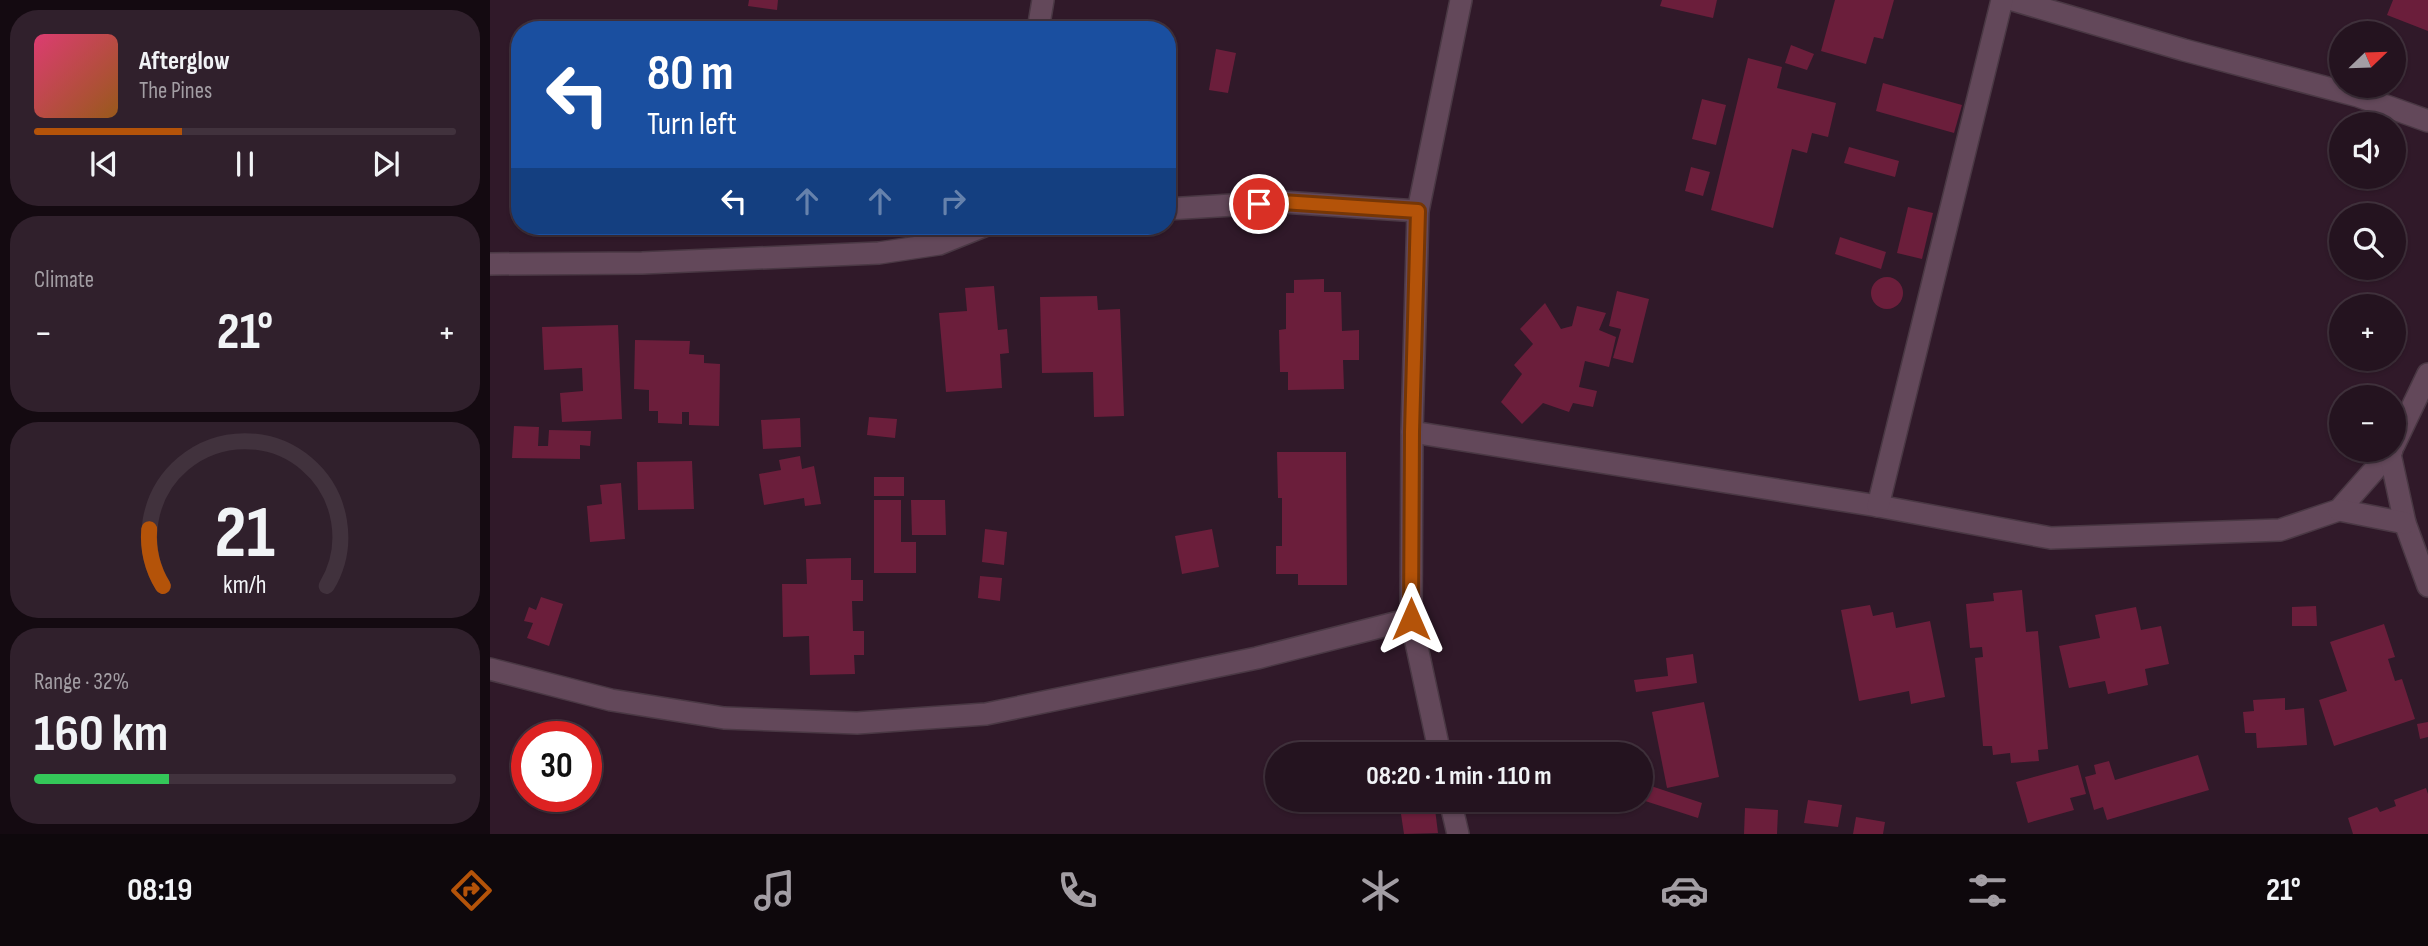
<!DOCTYPE html>
<html lang="en">
<head>
<meta charset="utf-8">
<style>
	body { margin:0; font-family:"Sofia Sans Condensed",sans-serif; background:#30202c; color:#f1f3f6; height:100vh; display:flex; flex-direction:column; font-size:26px; white-space:nowrap }
	* { box-sizing:border-box; margin:0 }
	p { font-size:23px; color:#a39ea4 }
	.icon { flex:none; width:38px; height:38px; fill:none; stroke:currentColor; stroke-width:2; stroke-linecap:round; stroke-linejoin:round }
	.map { position:relative; flex:1; overflow:hidden }
	.details { display:flex; flex-direction:column; gap:10px; padding:10px; background:#140a11; width:490px }
	.details>* { flex:none }
	.hud { position:absolute; left:21px; top:21px; width:665px; height:214px; border-radius:28px; box-shadow:0 2px 5px #0004,0 0 0 2px #41323d; background:#1a4fa0; color:#fff; overflow:hidden }
	.needle { width:46px; rotate:67deg }
	.tools { position:absolute; left:1839px; top:21px; display:grid; gap:14px }
	.tools a { display:grid; place-items:center; width:77px; height:77px; border-radius:50%; background:#24131f; box-shadow:0 2px 5px #0004,0 0 0 2px #41323d; font-size:35px }
	.speed { position:absolute; left:21px; top:721px; display:flex; gap:14px; font-size:35px; font-weight:700; text-align:center }
	.speed>* { display:grid; place-content:center; width:91px; height:91px; border-radius:50%; background:#24131f; box-shadow:0 2px 5px #0004,0 0 0 2px #41323d; line-height:1 }
	.speed .limit { border:10px solid #d22; background:#fff; color:#111 }
	.pin { position:absolute; display:grid; place-items:center; width:60px; height:60px; color:#fff; margin:-30px; border:4px solid #fff; border-radius:50%; box-shadow:0 2px 7px #0007 }
	.me { position:absolute; width:77px; margin:-38px; rotate:0deg; stroke-linejoin:round; filter:drop-shadow(0 0 5px #0008) }
	.turn { display:flex; align-items:center; gap:24px; height:147px; padding:0 21px; font-size:32px }
	.turn .icon { width:91px; height:91px; stroke-width:2.5 }
	.turn b { display:block; font-size:49px; line-height:60px }
	.lanes { display:flex; align-items:center; height:66px; padding:0 21px; background:#0003; justify-content:center; gap:35px; direction:ltr }
	.lanes .off { opacity:.35 }
	.big { font-size:52px; font-weight:700; line-height:1.1 }
	.details .widget { flex:1; display:flex; flex-direction:column; justify-content:center; gap:10px; min-width:0; padding:0 24px; border-radius:28px; background:#30202c }
	.details .dial { align-items:center; gap:0 }
	.dial svg { height:182px; overflow:visible; fill:none; stroke:#41323d; stroke-width:7; stroke-linecap:round; text-anchor:middle }
	.dial text { fill:#f1f3f6; stroke:none }
	.song { display:flex; align-items:center; gap:21px }
	.cover { width:84px; height:84px; border-radius:10px; background:linear-gradient(135deg,hsl(340 70% 55%),hsl(30 70% 35%)) }
	.played { height:7px; border-radius:4px; background:linear-gradient(90deg,#b45309 35%,#41323d 35%) }
	.keys { display:flex; justify-content:space-around; direction:ltr }
	.heat { display:flex; justify-content:space-between; align-items:center; font-size:38px; direction:ltr }
	.charge { height:10px; border-radius:5px; background:linear-gradient(90deg,#34c759 32%,#41323d 0) }
	.trip { position:absolute; left:775px; top:742px; width:388px; height:70px; border-radius:35px; background:#24131f; box-shadow:0 2px 5px #0004,0 0 0 2px #41323d; font-weight:700; line-height:70px; text-align:center }
	.tabs { display:flex; height:112px; justify-content:space-around; align-items:center; background:#0e080c; color:#a39ea4 }
	.tabs .icon { width:49px; height:49px }
	.tabs .selected { color:#b45309 }
	.tabs b { font-size:32px; color:#f1f3f6 }
	main { display:flex; flex:1; min-height:0 }
	.map>svg:first-child { display:block }
	.building { fill:#6b1e3b }
	.lines { fill:none; stroke-linecap:round; stroke-linejoin:round }
	.minor-casing { stroke:#4a3844; stroke-width:24 }
	.minor { stroke:#63485a; stroke-width:21 }
	.route-casing { stroke:#753606; stroke-width:18 }
	.route { stroke:#b45309; stroke-width:12 }
</style>
</head>
<body>
<main>
<section class="details">
<div class="widget">
<div class="song"><i class="cover"></i><div><b>Afterglow</b><p>The Pines</p></div></div>
<div class="played"></div>
<div class="keys"><svg class="icon" aria-label="previous" viewBox="0 0 24 24"><path d="M18 5L8 12l10 7zM5 5v14"/></svg><svg class="icon" aria-label="pause" viewBox="0 0 24 24"><path d="M8 5v14M16 5v14"/></svg><svg class="icon" aria-label="next" viewBox="0 0 24 24"><path d="M6 5l10 7-10 7zM19 5v14"/></svg></div>
</div>
<div class="widget"><p>Climate</p>
<div class="heat"><a>−</a><b class="big">21°</b><a>+</a></div>
</div>
<div class="widget dial"><svg viewBox="0 0 100 80">
<path d="M14 69A42 42 0 1 1 86 69"/>
<path d="M14 69A42 42 0 0 1 8 44" stroke="#b45309"/>
<text x="50" y="56" font-size="32" font-weight="700">21</text>
<text x="50" y="72" font-size="11">km/h</text>
</svg></div>
<div class="widget"><p>Range · 32%</p><b class="big">160 km</b><div class="charge"></div></div>
</section>
<div class="map">
<svg width="1938" height="834" viewBox="0 0 1938 834">
	<rect width="100%" height="100%" fill="#301929"/>
	<!-- building -->
	<g class="building">
		<path d="M 259,0 L 288,0 L 287,10 L 258,6 Z"/>
		<path d="M 1172,0 L 1227,0 L 1223,18 L 1170,6 Z"/>
		<path d="M 1345,0 L 1404,0 L 1393,39 L 1384,37 L 1376,64 L 1331,51 Z"/>
		<path d="M 1903,0 L 1938,0 L 1938,31 L 1897,15 Z"/>
		<path d="M 1301,45 L 1324,54 L 1317,70 L 1295,63 Z"/>
		<path d="M 726,49 L 746,53 L 738,93 L 719,90 Z"/>
		<path d="M 1258,58 L 1292,67 L 1287,88 L 1346,103 L 1338,137 L 1322,133 L 1317,153 L 1302,149 L 1283,228 L 1221,210 Z"/>
		<path d="M 1393,83 L 1472,105 L 1464,133 L 1386,111 Z"/>
		<path d="M 1212,99 L 1236,105 L 1226,145 L 1202,139 Z"/>
		<path d="M 1359,147 L 1409,161 L 1405,177 L 1354,163 Z"/>
		<path d="M 1201,167 L 1220,172 L 1213,196 L 1195,191 Z"/>
		<path d="M 1418,207 L 1443,213 L 1432,259 L 1407,253 Z"/>
		<path d="M 1350,237 L 1396,252 L 1391,269 L 1345,254 Z"/>
		<circle cx="1397" cy="293" r="16"/>
		<path d="M 834,279 L 834,292 L 851,292 L 852,331 L 869,330 L 869,360 L 853,360 L 854,389 L 798,390 L 798,372 L 790,372 L 789,330 L 796,329 L 796,293 L 804,293 L 804,280 Z"/>
		<path d="M 504,286 L 508,330 L 517,329 L 519,353 L 510,354 L 512,388 L 456,392 L 449,313 L 477,311 L 475,288 Z"/>
		<path d="M 1127,291 L 1159,299 L 1143,363 L 1123,358 L 1131,329 L 1119,326 Z"/>
		<path d="M 607,296 L 608,310 L 630,309 L 634,416 L 604,417 L 603,372 L 552,373 L 550,297 Z"/>
		<path d="M 1055,303 L 1071,329 L 1082,326 L 1087,306 L 1116,313 L 1109,330 L 1126,337 L 1119,367 L 1095,361 L 1089,387 L 1107,391 L 1103,407 L 1083,403 L 1079,412 L 1053,403 L 1032,424 L 1011,402 L 1032,374 L 1024,365 L 1043,344 L 1030,329 Z"/>
		<path d="M 128,325 L 132,419 L 72,422 L 70,393 L 93,391 L 92,368 L 54,370 L 52,327 Z"/>
		<path d="M 145,340 L 200,341 L 199,354 L 214,355 L 214,363 L 230,364 L 229,426 L 199,425 L 199,412 L 192,412 L 192,424 L 168,423 L 168,411 L 159,411 L 159,390 L 144,389 Z"/>
		<path d="M 379,417 L 407,419 L 405,438 L 377,435 Z"/>
		<path d="M 310,418 L 311,447 L 273,449 L 271,420 Z"/>
		<path d="M 24,426 L 49,427 L 48,446 L 58,446 L 59,430 L 101,431 L 100,446 L 90,445 L 90,459 L 22,458 Z"/>
		<path d="M 787,452 L 856,452 L 857,585 L 808,585 L 808,574 L 786,574 L 786,546 L 792,546 L 792,498 L 788,498 Z"/>
		<path d="M 310,456 L 312,469 L 324,466 L 331,504 L 315,506 L 314,498 L 274,505 L 269,474 L 291,470 L 289,460 Z"/>
		<path d="M 202,461 L 204,509 L 148,510 L 147,462 Z"/>
		<rect x="384" y="477" width="30" height="19"/>
		<path d="M 131,483 L 135,539 L 100,542 L 97,506 L 112,504 L 110,485 Z"/>
		<path d="M 384,500 L 411,500 L 411,542 L 426,542 L 426,573 L 384,573 Z"/>
		<path d="M 421,500 L 455,500 L 456,535 L 422,535 Z"/>
		<path d="M 495,529 L 517,532 L 514,565 L 492,562 Z"/>
		<path d="M 722,529 L 729,567 L 692,574 L 685,536 Z"/>
		<path d="M 361,558 L 361,580 L 373,580 L 373,601 L 362,601 L 363,631 L 374,631 L 374,655 L 364,655 L 365,674 L 320,675 L 319,636 L 293,637 L 292,584 L 317,584 L 316,559 Z"/>
		<path d="M 490,576 L 512,578 L 510,601 L 488,598 Z"/>
		<path d="M 1532,590 L 1536,632 L 1548,631 L 1558,749 L 1548,750 L 1549,761 L 1521,763 L 1520,753 L 1503,755 L 1502,746 L 1493,746 L 1485,658 L 1493,657 L 1492,647 L 1480,648 L 1476,604 L 1504,601 L 1503,593 Z"/>
		<path d="M 51,597 L 73,604 L 59,646 L 37,638 L 43,623 L 34,621 L 39,607 L 46,610 Z"/>
		<path d="M 1380,605 L 1383,616 L 1403,612 L 1406,628 L 1440,621 L 1455,697 L 1421,704 L 1419,691 L 1369,701 L 1351,610 Z"/>
		<path d="M 1826,606 L 1827,626 L 1802,626 L 1802,607 Z"/>
		<path d="M 1646,607 L 1651,630 L 1671,626 L 1679,664 L 1655,669 L 1658,685 L 1618,694 L 1615,681 L 1579,688 L 1569,646 L 1610,638 L 1605,615 Z"/>
		<path d="M 1894,624 L 1905,657 L 1898,659 L 1905,681 L 1912,679 L 1925,719 L 1844,746 L 1829,700 L 1857,691 L 1840,642 Z"/>
		<path d="M 1203,654 L 1207,683 L 1146,692 L 1144,680 L 1178,676 L 1176,658 Z"/>
		<path d="M 1795,698 L 1795,710 L 1814,708 L 1817,745 L 1767,748 L 1766,733 L 1755,733 L 1753,712 L 1764,711 L 1763,700 Z"/>
		<path d="M 1214,702 L 1229,777 L 1177,788 L 1162,712 Z"/>
		<path d="M 1938,722 L 1938,737 L 1930,739 L 1927,724 Z"/>
		<path d="M 1708,755 L 1719,790 L 1617,820 L 1613,807 L 1604,810 L 1595,777 L 1606,774 L 1604,765 L 1619,761 L 1625,780 Z"/>
		<path d="M 1588,765 L 1596,794 L 1580,798 L 1584,810 L 1538,823 L 1526,782 Z"/>
		<path d="M 1152,783 L 1212,803 L 1208,818 L 1152,800 Z"/>
		<path d="M 1936,788 L 1938,794 L 1938,834 L 1863,834 L 1858,818 L 1887,807 L 1890,812 L 1906,806 L 1904,800 Z"/>
		<path d="M 1318,800 L 1352,805 L 1348,827 L 1314,823 Z"/>
		<path d="M 1255,808 L 1288,810 L 1287,834 L 1254,834 Z"/>
		<path d="M 945,809 L 948,833 L 914,834 L 911,814 Z"/>
		<path d="M 1366,817 L 1395,822 L 1393,834 L 1363,834 Z"/>
	</g>
	<g class="lines">
		<!-- minor casing -->
		<g class="minor-casing">
			<g id="minor">
				<path d="M 1523,0 L 1694,50 L 1868,96 L 1938,121"/>
				<path d="M 548,30 L 553,0"/>
				<path d="M 677,209 L 792,202 L 928,211"/>
				<path d="M 0,264 L 152,263 L 389,253 L 449,244 L 494,226"/>
				<path d="M 922,432 L 1388,506 L 1561,538 L 1790,530 L 1849,510 L 1902,450"/>
				<path d="M 1904,445 L 1938,374"/>
				<path d="M 1900,454 L 1915,523 L 1938,586"/>
				<path d="M 1388,506 L 1512,0"/>
				<path d="M 1849,510 L 1915,523"/>
				<path d="M 0,669 L 121,700 L 234,718 L 367,723 L 496,714 L 767,658 L 921,619"/>
				<path d="M 950,754 L 921,619 L 922,432 L 928,211 L 971,0"/>
				<path d="M 960,800 L 968,834"/>
			</g>
		</g>
		<!-- minor -->
		<use href="#minor" class="minor"/>
	</g>
	<g class="lines">
		<!-- route casing -->
		<g class="route-casing">
			<path id="route" d="M 769,204 L 792,202 L 928,211 L 922,432 L 921,619"/>
		</g>
		<!-- route -->
		<use href="#route" class="route"/>
	</g>
</svg>
<div class="tools">
<a><svg class="needle" viewBox="-14 -14 28 28"><path d="M0-13l5 13h-10z" fill="#e53935"/><path d="M0 13l5-13h-10z" fill="#a39ea4"/></svg></a>
<a><svg class="icon" aria-label="sound" viewBox="0 0 24 24"><path d="M4 9h4l5-4v14l-5-4H4zM17 9q2 3 0 6"/></svg></a>
<a><svg class="icon" aria-label="search" viewBox="0 0 24 24"><circle cx="10" cy="10" r="6"/><path d="M15 15l6 6"/></svg></a>
<a>+</a>
<a>−</a>
</div>
<div class="speed"><div class="limit">30</div></div>
<div class="pin" style="left:769px;top:204px;background:#d93025"><svg class="icon" aria-label="arrive" viewBox="0 0 24 24"><path d="M6 21V4h12l-3 4 3 4H6"/></svg></div>
<svg class="me" style="left:921px;top:619px" viewBox="-20 -20 40 40"><path d="M0-17L14 15 0 8-14 15z" fill="#b45309" stroke="#fff" stroke-width="4"/></svg>
<div class="trip">08:20 · 1 min · 110 m</div>
<div class="hud">
<div class="turn"><svg class="icon" aria-label="left" viewBox="0 0 24 24"><path d="M17 20v-9H6M10 6l-5 5 5 5"/></svg><div><b>80 m</b>Turn left</div></div>
<div class="lanes"><svg class="icon" aria-label="left" viewBox="0 0 24 24"><path d="M17 20v-9H6M10 6l-5 5 5 5"/></svg><svg class="icon off" aria-label="ahead" viewBox="0 0 24 24"><path d="M12 20V5M6 11l6-6 6 6"/></svg><svg class="icon off" aria-label="ahead" viewBox="0 0 24 24"><path d="M12 20V5M6 11l6-6 6 6"/></svg><svg class="icon off" aria-label="right" viewBox="0 0 24 24"><path d="M7 20v-9h11M14 6l5 5-5 5"/></svg></div>
</div>
</div>
</main>
<nav class="tabs">
<b>08:19</b>
<svg class="icon selected" aria-label="directions" viewBox="0 0 24 24"><path d="M12 3l9 9-9 9-9-9zM9 14v-3h6M13 9l2 2-2 2"/></svg>
<svg class="icon" aria-label="music" viewBox="0 0 24 24"><path d="M9 18V5l10-2v13"/><circle cx="6" cy="18" r="3"/><circle cx="16" cy="16" r="3"/></svg>
<svg class="icon" aria-label="phone" viewBox="0 0 24 24"><path d="M5 4h4l2 5-3 2q2 4 5 5l2-3 5 2v4C11 20 4 13 5 4z"/></svg>
<svg class="icon" aria-label="climate" viewBox="0 0 24 24"><path d="M12 3v18M4 7l16 10M4 17L20 7"/></svg>
<svg class="icon" aria-label="car" viewBox="0 0 24 24"><path d="M5 17H2v-5l4-1 3-4h7l3 4 3 1v5h-3M9 17h6M6 11h13"/><circle cx="7" cy="17" r="2"/><circle cx="17" cy="17" r="2"/></svg>
<svg class="icon" aria-label="filters" viewBox="0 0 24 24"><path d="M4 7h16M4 17h16"/><circle cx="9" cy="7" r="2"/><circle cx="15" cy="17" r="2"/></svg>
<b>21°</b>
</nav>
</body>
</html>
